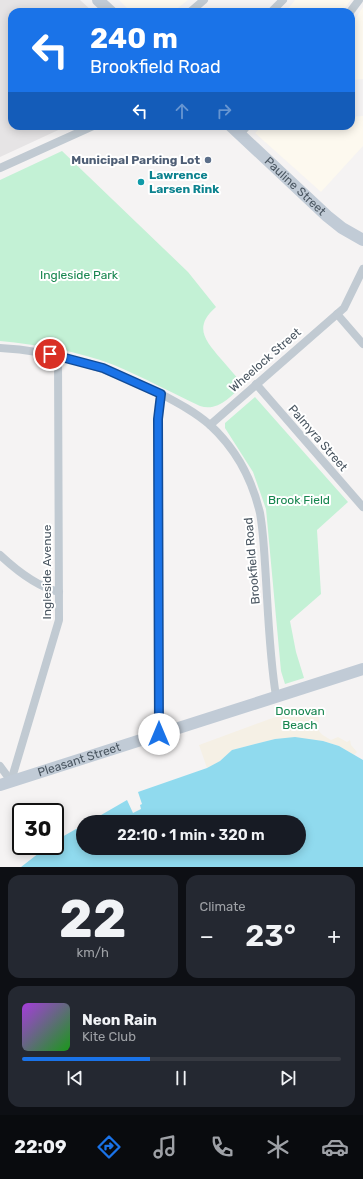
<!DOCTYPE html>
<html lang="en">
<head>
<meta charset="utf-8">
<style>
	body { margin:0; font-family:Rubik,sans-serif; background:#242831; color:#f1f3f6; height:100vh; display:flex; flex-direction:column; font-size:15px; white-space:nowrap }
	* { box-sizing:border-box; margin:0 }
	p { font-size:13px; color:#9ea1a6 }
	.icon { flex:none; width:22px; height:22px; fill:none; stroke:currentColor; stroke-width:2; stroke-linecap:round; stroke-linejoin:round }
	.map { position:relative; height:867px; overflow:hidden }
	.drawer { display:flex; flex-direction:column; gap:8px; padding:8px; background:#0d0f14; flex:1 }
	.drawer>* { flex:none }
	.top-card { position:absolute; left:8px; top:8px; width:347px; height:122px; border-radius:12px; box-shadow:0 2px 10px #0003; background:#1a73e8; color:#fff; overflow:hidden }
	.speed { position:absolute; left:12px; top:803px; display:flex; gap:8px; font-size:20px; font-weight:700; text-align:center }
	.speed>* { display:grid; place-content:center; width:52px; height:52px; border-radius:50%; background:#171b24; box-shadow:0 2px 10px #0003; line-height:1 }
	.speed .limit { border:2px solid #111; border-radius:6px; background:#fff; color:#111 }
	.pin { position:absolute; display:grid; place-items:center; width:34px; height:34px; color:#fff; margin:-17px; border:2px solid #fff; border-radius:50%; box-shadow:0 1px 4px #0007 }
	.me { position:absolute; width:44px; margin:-22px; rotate:0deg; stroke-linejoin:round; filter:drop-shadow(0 0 3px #0008) }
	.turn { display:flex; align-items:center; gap:14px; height:84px; padding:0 16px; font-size:18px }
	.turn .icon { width:52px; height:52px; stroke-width:2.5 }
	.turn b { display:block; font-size:28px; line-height:34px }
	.lanes { display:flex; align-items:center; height:38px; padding:0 16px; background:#0003; justify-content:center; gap:20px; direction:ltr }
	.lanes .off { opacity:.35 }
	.big { font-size:30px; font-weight:600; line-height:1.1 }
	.drawer .widget { flex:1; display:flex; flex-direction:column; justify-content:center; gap:6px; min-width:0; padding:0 14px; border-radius:12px; background:#242831 }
	.drawer .dial { align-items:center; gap:0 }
	.dial b { font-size:52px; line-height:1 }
	.song { display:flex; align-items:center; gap:12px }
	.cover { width:48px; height:48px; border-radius:6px; background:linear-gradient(135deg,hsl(280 70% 55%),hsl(120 70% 35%)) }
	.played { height:4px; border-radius:2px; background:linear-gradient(90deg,#1a73e8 40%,#363941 40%) }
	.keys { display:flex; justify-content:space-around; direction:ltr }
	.heat { display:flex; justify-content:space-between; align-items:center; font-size:22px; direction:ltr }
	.drawer .tiles { flex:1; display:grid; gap:8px; grid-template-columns:1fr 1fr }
	.widget:last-child { grid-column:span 2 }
	.trip { position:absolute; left:76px; top:815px; width:230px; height:40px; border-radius:20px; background:#171b24; box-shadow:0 2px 10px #0003; font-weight:600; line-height:40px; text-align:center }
	.menu { display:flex; height:64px; justify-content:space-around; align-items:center; background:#090b0e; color:#9ea1a6 }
	.menu .icon { width:28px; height:28px }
	.menu .on { color:#1a73e8 }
	.menu b { font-size:18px; color:#f1f3f6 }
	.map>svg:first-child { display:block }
	.commercial { fill:#fdf9ef }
	.education { fill:#e6e4e5 }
	.green { fill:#c3f1d5 }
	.sand { fill:#f5f0e5 }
	.water { fill:#90daee }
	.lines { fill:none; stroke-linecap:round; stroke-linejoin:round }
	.minor { stroke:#c1cad2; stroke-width:8 }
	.secondary { stroke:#c1cbd6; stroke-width:12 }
	.route-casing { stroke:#114b97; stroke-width:10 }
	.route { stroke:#1a73e8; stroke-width:7 }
	.service-dot { fill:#5c6f8a; stroke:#fff; stroke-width:1.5 }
	.culture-dot { fill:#0f9aa8; stroke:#fff; stroke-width:1.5 }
	.labels { text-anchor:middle; stroke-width:4; stroke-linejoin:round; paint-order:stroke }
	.service-label { font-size:12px; font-weight:bold; fill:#4e5e75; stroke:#fff; text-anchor:end }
	.culture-label { font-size:12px; font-weight:bold; fill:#0d838f; stroke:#fff; text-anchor:start }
	.street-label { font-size:12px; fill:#4a5661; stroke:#fff }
	.park-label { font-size:12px; fill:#17864f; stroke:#fff }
</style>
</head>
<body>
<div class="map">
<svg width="363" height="867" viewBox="0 0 363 867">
	<rect width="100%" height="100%" fill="#f5f3f3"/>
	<!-- commercial -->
	<g class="commercial">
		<path d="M 119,0 L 188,0 L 173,12 L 131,12 Z"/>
		<path d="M 295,0 L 351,0 L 342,12 L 286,11 Z"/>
		<path d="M 363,7 L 363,79 L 351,80 L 351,67 L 354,56 L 351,53 L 351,25 Z"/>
		<path d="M 363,116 L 363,146 L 321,192 L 255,133 L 262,126 L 351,126 L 351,117 Z"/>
	</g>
	<!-- education -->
	<path class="education" d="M 0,0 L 80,0 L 93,12 L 12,12 L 12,126 L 67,126 L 0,157 Z"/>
	<!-- green -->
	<g class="green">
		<path d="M 62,151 L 188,272 L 216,307 C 193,327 205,340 221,359 C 228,367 236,376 243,385 C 231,396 218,412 200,406 C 172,393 143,377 114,365 C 78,351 39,345 0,341 L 0,180 Z"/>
		<path d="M 255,397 L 348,502 L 317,530 L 321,594 L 290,621 L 296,652 L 304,678 L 285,684 L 281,671 L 266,509 L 253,472 L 225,428 L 225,423 Z"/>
	</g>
	<!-- sand -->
	<path class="sand" d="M 310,707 C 325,709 316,721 319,730 C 320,735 327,737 331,740 L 338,737 L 347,742 L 350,740 L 351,745 L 357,752 L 354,755 L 339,746 L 323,741 L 287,738 L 275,739 L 232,750 L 220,761 L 207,768 L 199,745 L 300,708 Z"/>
	<!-- water -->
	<path class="water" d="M 295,737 L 323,741 L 339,746 L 363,760 L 363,867 L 21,867 L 48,846 L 55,846 L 55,841 L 83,825 L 83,848 L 299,848 L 299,822 L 89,822 L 127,800 L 133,813 L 141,809 L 140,805 L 142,804 L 138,792 L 207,768 L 220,761 L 232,750 L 275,739 Z"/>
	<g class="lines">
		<!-- minor -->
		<g class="minor">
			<path d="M 190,12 L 204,0"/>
			<path d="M 271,12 L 283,0"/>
			<path d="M 350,12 L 359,0"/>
			<path d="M 240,134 L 247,126"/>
			<path d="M 0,168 L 93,126"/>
			<path d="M 337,314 L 363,344"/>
			<path d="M 0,348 C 57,351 111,369 161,394 C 178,403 195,412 210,425 C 235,448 252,479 260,513 C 263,530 264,547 265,564 C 268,608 269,653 276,696"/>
			<path d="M 256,384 L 363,507"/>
			<path d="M 210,425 L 344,308 L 363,269"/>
			<path d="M 0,555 C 16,570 38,587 59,592"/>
			<path d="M 159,734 L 158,419 L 161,394"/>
			<path d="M 0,766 L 11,781"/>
			<path d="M 11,781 L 59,620 L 58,356"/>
		</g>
		<!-- secondary -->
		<g class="secondary">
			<path d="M 98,0 L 111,12"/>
			<path id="s1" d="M 231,126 L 327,216 L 342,228 L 363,240"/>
			<path id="s2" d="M 0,785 L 363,669"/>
		</g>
	</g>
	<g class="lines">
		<!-- route casing -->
		<g class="route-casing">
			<path id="route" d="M 50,354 L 103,368 L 161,394 L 158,419 L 159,734"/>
		</g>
		<!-- route -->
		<use href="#route" class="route"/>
	</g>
	<!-- markers -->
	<circle class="service-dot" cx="208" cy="160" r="4"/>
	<circle class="culture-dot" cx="141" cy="182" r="4"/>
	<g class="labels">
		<!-- service labels -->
		<g class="service-label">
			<text x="200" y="164">Municipal Parking Lot</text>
		</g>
		<!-- culture labels -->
		<g class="culture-label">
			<text x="149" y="179">Lawrence<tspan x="149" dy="14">Larsen Rink</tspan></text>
		</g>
		<!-- street labels -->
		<g class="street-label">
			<text dy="4" stroke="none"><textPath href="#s1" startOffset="88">Pauline Street</textPath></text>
			<text transform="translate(265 360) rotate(-41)" y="4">Wheelock Street</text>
			<text transform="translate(318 438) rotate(49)" y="4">Palmyra Street</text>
			<text transform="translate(252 561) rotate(-95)" y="4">Brookfield Road</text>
			<text transform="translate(47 572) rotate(-90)" y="4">Ingleside Avenue</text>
			<text dy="4" stroke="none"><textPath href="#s2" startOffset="83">Pleasant Street</textPath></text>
		</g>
		<!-- park labels -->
		<g class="park-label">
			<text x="79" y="279">Ingleside Park</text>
			<text x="299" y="504">Brook Field</text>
			<text x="300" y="715">Donovan<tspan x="300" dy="14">Beach</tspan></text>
		</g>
	</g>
</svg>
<div class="speed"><div class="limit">30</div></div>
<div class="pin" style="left:50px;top:354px;background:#d93025"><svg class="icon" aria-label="arrive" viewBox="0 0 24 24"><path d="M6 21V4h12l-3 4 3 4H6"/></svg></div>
<svg class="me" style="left:159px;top:734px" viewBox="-20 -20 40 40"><circle r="19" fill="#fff"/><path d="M0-13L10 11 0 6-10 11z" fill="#1a73e8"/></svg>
<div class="trip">22:10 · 1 min · 320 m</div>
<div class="top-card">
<div class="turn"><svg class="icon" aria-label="left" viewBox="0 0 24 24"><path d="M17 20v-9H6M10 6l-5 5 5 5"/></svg><div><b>240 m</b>Brookfield Road</div></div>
<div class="lanes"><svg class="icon" aria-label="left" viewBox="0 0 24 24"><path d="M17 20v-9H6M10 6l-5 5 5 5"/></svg><svg class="icon off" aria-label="ahead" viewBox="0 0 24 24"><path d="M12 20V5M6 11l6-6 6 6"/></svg><svg class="icon off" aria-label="right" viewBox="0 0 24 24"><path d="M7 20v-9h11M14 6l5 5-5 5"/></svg></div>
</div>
</div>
<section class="drawer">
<div class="tiles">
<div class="widget dial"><b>22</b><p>km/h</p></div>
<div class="widget"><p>Climate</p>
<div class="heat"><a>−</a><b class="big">23°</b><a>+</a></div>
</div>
<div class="widget">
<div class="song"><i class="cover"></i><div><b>Neon Rain</b><p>Kite Club</p></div></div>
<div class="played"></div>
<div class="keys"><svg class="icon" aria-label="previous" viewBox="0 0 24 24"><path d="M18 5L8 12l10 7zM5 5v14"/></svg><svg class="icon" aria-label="pause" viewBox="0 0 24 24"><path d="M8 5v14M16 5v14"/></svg><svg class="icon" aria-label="next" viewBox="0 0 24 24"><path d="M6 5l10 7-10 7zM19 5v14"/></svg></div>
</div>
</div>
</section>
<nav class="menu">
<b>22:09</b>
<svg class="icon on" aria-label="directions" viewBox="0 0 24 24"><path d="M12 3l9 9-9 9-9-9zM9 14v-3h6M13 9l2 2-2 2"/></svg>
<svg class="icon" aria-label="music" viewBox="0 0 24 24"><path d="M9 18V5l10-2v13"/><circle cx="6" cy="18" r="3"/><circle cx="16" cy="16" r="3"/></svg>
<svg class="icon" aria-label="phone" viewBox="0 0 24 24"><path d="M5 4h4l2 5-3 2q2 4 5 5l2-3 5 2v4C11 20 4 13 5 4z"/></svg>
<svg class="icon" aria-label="climate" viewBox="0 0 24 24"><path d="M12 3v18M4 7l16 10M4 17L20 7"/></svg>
<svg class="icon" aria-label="car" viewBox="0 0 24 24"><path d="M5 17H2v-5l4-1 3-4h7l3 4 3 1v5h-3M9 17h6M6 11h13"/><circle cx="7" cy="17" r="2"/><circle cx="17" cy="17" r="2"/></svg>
</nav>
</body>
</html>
